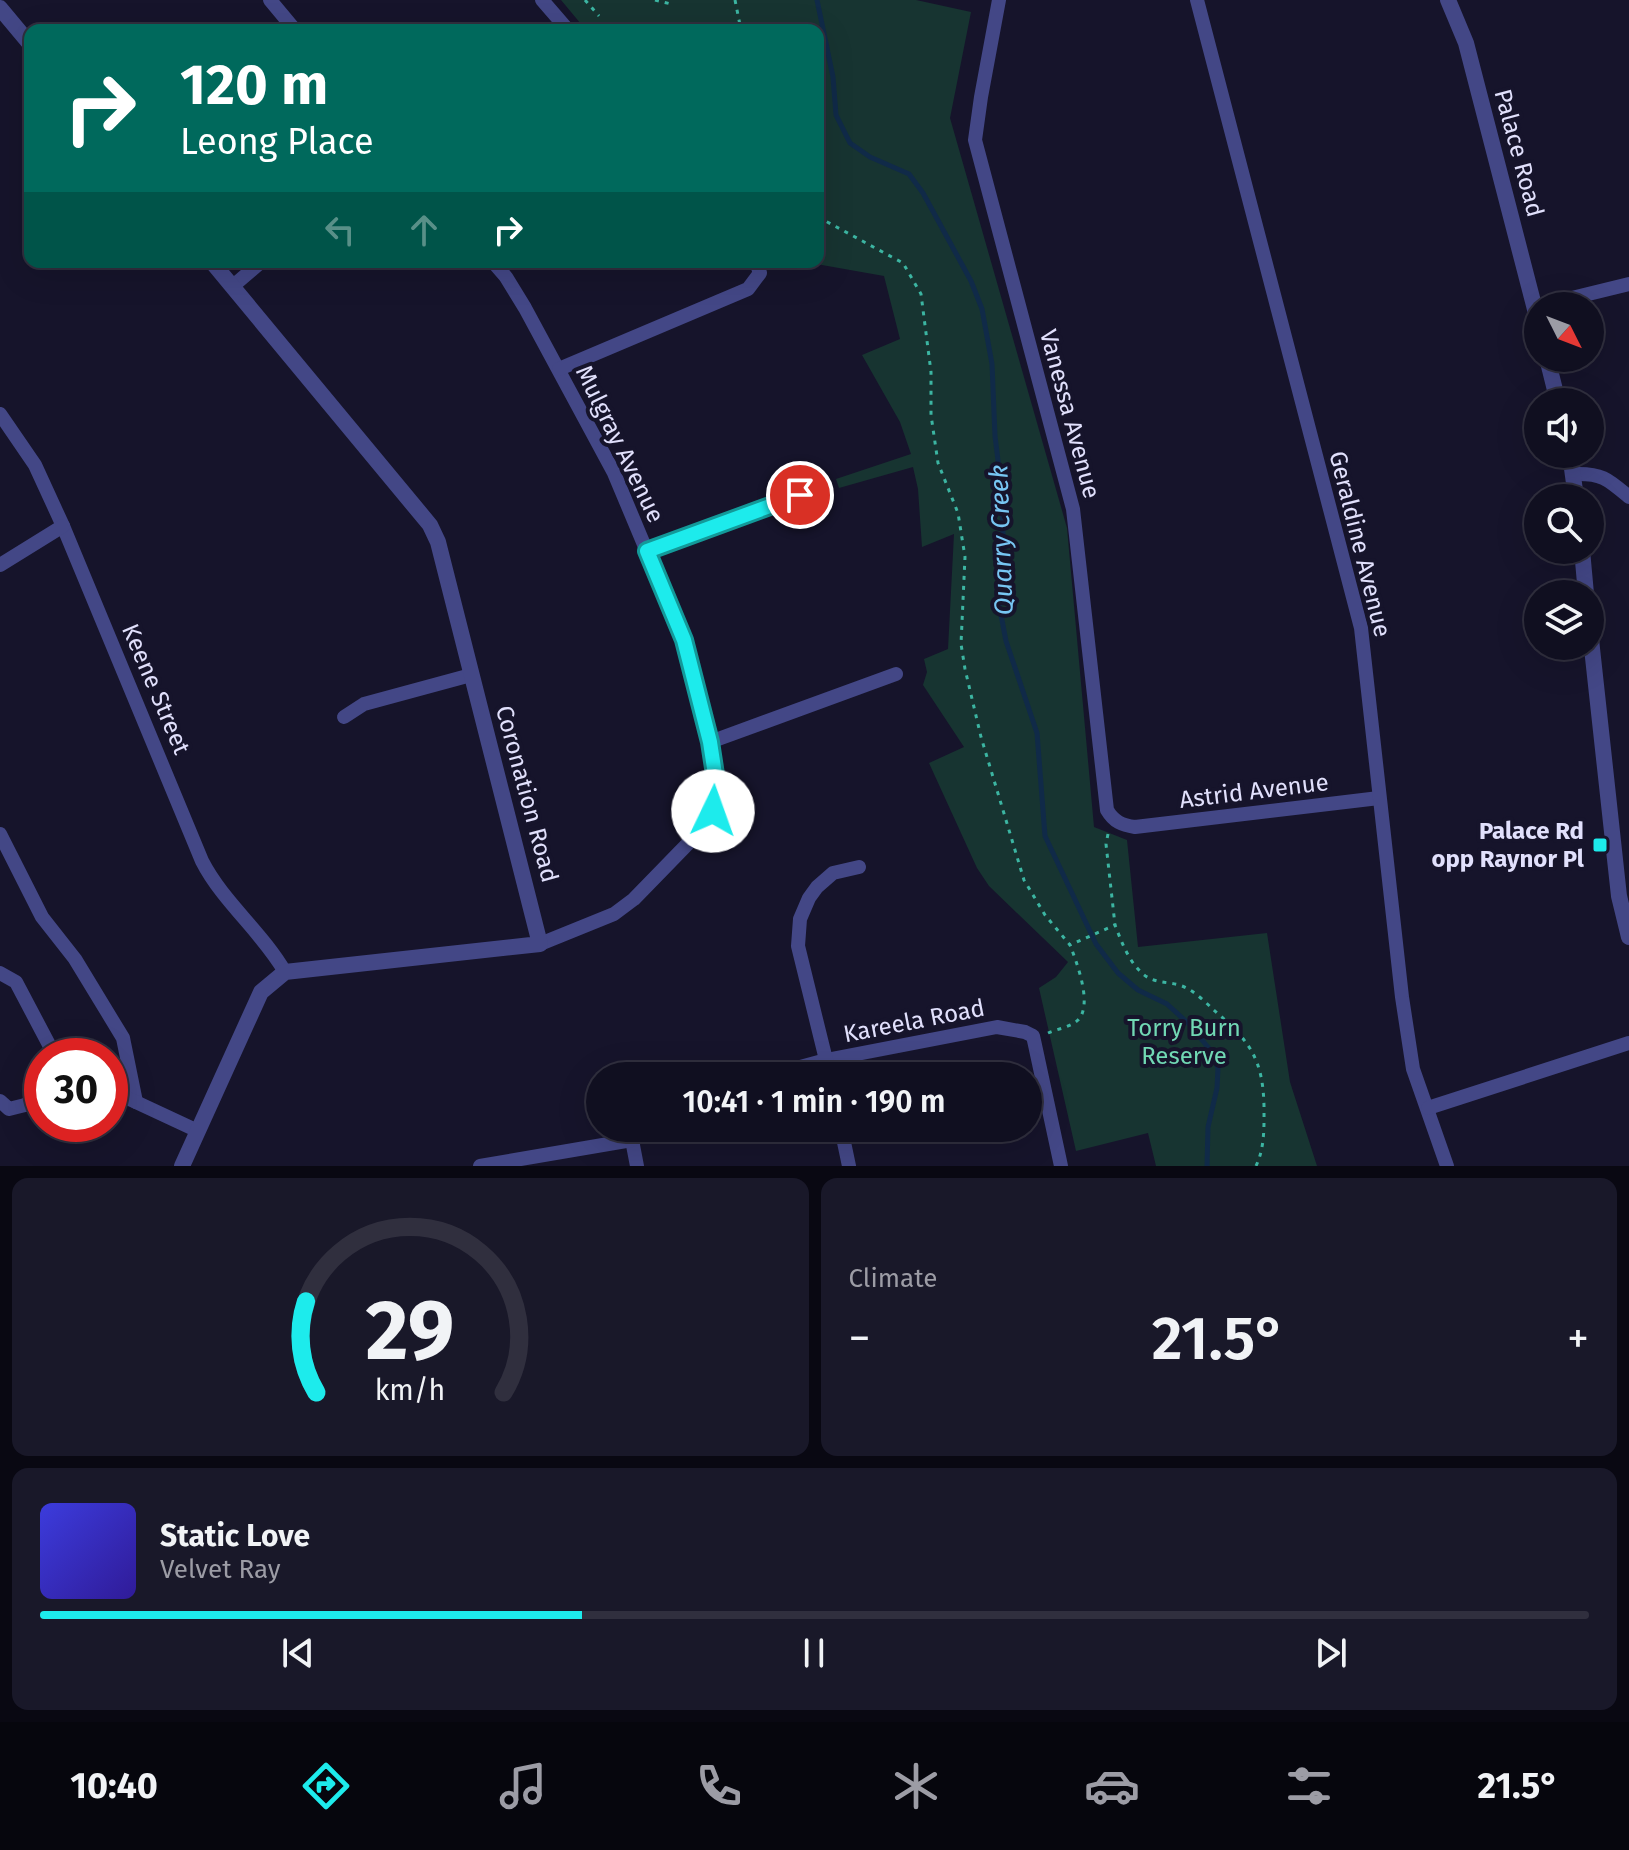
<!DOCTYPE html>
<html lang="en">
<head>
<meta charset="utf-8">
<style>
	body { margin:0; font-family:"Fira Sans",sans-serif; background:#191829; color:#f1f3f6; height:100vh; display:flex; flex-direction:column; font-size:30px; white-space:nowrap }
	* { box-sizing:border-box; margin:0 }
	p { font-size:26px; color:#9c9ca5 }
	.icon { flex:none; width:44px; height:44px; fill:none; stroke:currentColor; stroke-width:2; stroke-linecap:round; stroke-linejoin:round }
	.map { position:relative; height:1166px; overflow:hidden }
	.side { display:flex; flex-direction:column; gap:12px; padding:12px; background:#090812; flex:1 }
	.side>* { flex:none }
	.banner { position:absolute; left:24px; top:24px; width:800px; height:244px; border-radius:16px; box-shadow:0 8px 32px #0002,0 0 0 2px #302f3e; background:#00695c; color:#fff; overflow:hidden }
	.needle { width:52px; rotate:132deg }
	.buttons { position:absolute; left:1524px; top:292px; display:grid; gap:16px }
	.buttons a { display:grid; place-items:center; width:80px; height:80px; border-radius:50%; background:#100f20; box-shadow:0 8px 32px #0002,0 0 0 2px #302f3e; font-size:40px }
	.speed { position:absolute; left:24px; top:1038px; display:flex; gap:16px; font-size:40px; font-weight:700; text-align:center }
	.speed>* { display:grid; place-content:center; width:104px; height:104px; border-radius:50%; background:#100f20; box-shadow:0 8px 32px #0002,0 0 0 2px #302f3e; line-height:1 }
	.speed .limit { border:12px solid #d22; background:#fff; color:#111 }
	.pin { position:absolute; display:grid; place-items:center; width:68px; height:68px; color:#fff; margin:-34px; border:4px solid #fff; border-radius:50%; box-shadow:0 2px 8px #0007 }
	.me { position:absolute; width:88px; margin:-44px; rotate:3deg; stroke-linejoin:round; filter:drop-shadow(0 0 6px #0008) }
	.turn { display:flex; align-items:center; gap:28px; height:168px; padding:0 24px; font-size:36px }
	.turn .icon { width:104px; height:104px; stroke-width:2.5 }
	.turn b { display:block; font-size:56px; line-height:68px }
	.lanes { display:flex; align-items:center; height:76px; padding:0 24px; background:#0003; justify-content:center; gap:40px; direction:ltr }
	.lanes .off { opacity:.35 }
	.big { font-size:60px; font-weight:600; line-height:1.1 }
	.side .card { flex:1; display:flex; flex-direction:column; justify-content:center; gap:12px; min-width:0; padding:0 28px; border-radius:16px; background:#191829 }
	.side .dial { align-items:center; gap:0 }
	.dial svg { height:208px; overflow:visible; fill:none; stroke:#302f3e; stroke-width:7; stroke-linecap:round; text-anchor:middle }
	.dial text { fill:#f1f3f6; stroke:none }
	.song { display:flex; align-items:center; gap:24px }
	.cover { width:96px; height:96px; border-radius:12px; background:linear-gradient(135deg,hsl(240 70% 55%),hsl(250 70% 35%)) }
	.played { height:8px; border-radius:4px; background:linear-gradient(90deg,#1debec 35%,#302f3e 35%) }
	.keys { display:flex; justify-content:space-around; direction:ltr }
	.heat { display:flex; justify-content:space-between; align-items:center; font-size:44px; direction:ltr }
	.side .tiles { flex:1; display:grid; gap:12px; grid-template-columns:1fr 1fr }
	.card:last-child { grid-column:span 2 }
	.trip { position:absolute; left:586px; top:1062px; width:456px; height:80px; border-radius:40px; background:#100f20; box-shadow:0 8px 32px #0002,0 0 0 2px #302f3e; font-weight:600; line-height:80px; text-align:center }
	.tab-bar { display:flex; height:128px; justify-content:space-around; align-items:center; background:#06060d; color:#9c9ca5 }
	.tab-bar .icon { width:56px; height:56px }
	.tab-bar .on { color:#1debec }
	.tab-bar b { font-size:36px; color:#f1f3f6 }
	.map>svg:first-child { display:block }
	.green { fill:#173431 }
	.lines { fill:none; stroke-linecap:round; stroke-linejoin:round }
	.stream { stroke:#102a48; stroke-width:5 }
	.path { stroke:#3cb5a2; stroke-width:3; stroke-dasharray:4 6; stroke-linecap:butt }
	.minor { stroke:#434786; stroke-width:14 }
	.tertiary { stroke:#434786; stroke-width:16 }
	.route-casing { stroke:#139999; stroke-width:20 }
	.route { stroke:#1debec; stroke-width:14 }
	.poi-dot { fill:#1debec; stroke:#16142b; stroke-width:3 }
	.labels { text-anchor:middle; stroke-width:8; stroke-linejoin:round; paint-order:stroke }
	.street-label { font-size:24px; fill:#e1e0fc; stroke:#16142b }
	.poi-label { font-size:24px; font-weight:bold; fill:#e1e0fc; stroke:#16142b; text-anchor:end }
	.park-label { font-size:24px; fill:#71d8b4; stroke:#16142b }
	.water-label { font-size:26px; font-style:italic; fill:#77c6f3; stroke:#16142b }
</style>
</head>
<body>
<div class="map">
<svg width="1629" height="1166" viewBox="0 0 1629 1166">
	<rect width="100%" height="100%" fill="#16142b"/>
	<!-- green -->
	<path class="green" d="M 561,0 L 916,0 L 971,12 L 950,118 L 1067,528 L 1094,827 L 1127,840 L 1138,947 L 1267,933 L 1290,1082 L 1317,1166 L 1156,1166 L 1148,1133 L 1076,1151 L 1039,988 L 1056,977 L 1068,962 L 989,886 L 977,868 L 929,763 L 964,747 L 923,685 L 927,672 L 924,659 L 948,649 L 954,534 L 922,547 L 918,489 L 913,467 L 839,488 L 836,479 L 911,454 L 900,422 L 862,355 L 900,339 L 884,276 L 805,262 L 818,262 L 818,30 L 586,30 Z"/>
	<g class="lines">
		<!-- stream -->
		<path class="stream" d="M 817,0 L 833,77 L 836,115 L 850,143 L 870,157 L 909,174 L 923,193 L 971,281 L 982,309 L 992,364 L 995,436 L 1001,485 L 1003,534 L 997,594 L 1006,641 L 1037,733 L 1045,836 L 1096,944 L 1118,973 L 1138,990 L 1167,1004 L 1190,1025 L 1211,1051 L 1218,1068 L 1217,1088 L 1208,1127 L 1207,1166"/>
		<!-- path -->
		<g class="path">
			<path d="M 585,0 L 599,16"/>
			<path d="M 655,0 L 671,4"/>
			<path d="M 735,0 L 741,30"/>
			<path d="M 818,217 L 903,263 L 921,294 L 931,372 L 931,415 L 938,463 L 958,513 L 965,557 L 961,644 L 965,669 L 981,737 L 1024,880 L 1045,915 L 1070,945 L 1115,925 C 1122,943 1128,960 1142,973 C 1153,984 1168,981 1182,986 C 1195,991 1206,1003 1216,1012 C 1250,1041 1263,1060 1264,1106 C 1264,1126 1265,1147 1256,1166"/>
			<path d="M 1108,834 L 1106,844 L 1115,925"/>
			<path d="M 1048,1033 C 1057,1029 1071,1027 1078,1020 C 1093,1005 1077,963 1070,945"/>
		</g>
		<!-- minor -->
		<g class="minor">
			<path d="M 270,0 L 295,30"/>
			<path d="M 542,0 L 568,30"/>
			<path d="M 999,0 L 981,97 L 975,140 L 1073,509 L 1107,810 C 1114,822 1122,825 1135,827 L 1379,798"/>
			<path d="M 1197,0 L 1361,628 L 1402,997 L 1413,1069 L 1447,1166"/>
			<path d="M 493,262 L 506,277 L 525,308 L 614,473 L 684,640 L 710,742 L 716,781 L 716,795 L 706,825 L 634,899 L 614,914 L 540,944"/>
			<path d="M 233,286 L 261,262"/>
			<path d="M 1535,307 L 1629,284"/>
			<path d="M 559,369 L 748,289 L 760,273 L 756,262"/>
			<path d="M 0,414 L 35,465 L 63,526 L 202,861 C 223,902 262,932 285,972"/>
			<path d="M 1574,474 C 1602,473 1608,479 1629,497"/>
			<path d="M 647,551 L 800,495"/>
			<path d="M 0,565 L 63,526"/>
			<path d="M 344,717 L 364,704 L 471,675"/>
			<path d="M 710,742 L 896,674"/>
			<path d="M 0,834 L 42,917 L 75,959 L 123,1038 L 136,1102"/>
			<path d="M 0,973 L 16,982 L 55,1056"/>
			<path d="M 767,1076 L 826,1060 L 997,1027 L 1025,1032 L 1033,1036 L 1035,1045 L 1061,1166"/>
			<path d="M 830,1076 L 798,946 L 800,919 L 809,898 L 817,887 L 833,873 L 859,867"/>
			<path d="M 110,1090 L 198,1131"/>
			<path d="M 0,1101 L 9,1109 L 25,1105 L 42,1094"/>
			<path d="M 1428,1108 L 1629,1043"/>
			<path d="M 841,1128 L 849,1166"/>
			<path d="M 632,1140 L 637,1166"/>
			<path d="M 480,1166 L 632,1140 L 660,1128"/>
		</g>
		<!-- tertiary -->
		<g class="tertiary">
			<path d="M 1448,0 L 1466,43 L 1538,321"/>
			<path d="M 0,8 L 30,44"/>
			<path d="M 1547,358 L 1558,402"/>
			<path d="M 1570,454 L 1576,498"/>
			<path d="M 1582,550 L 1586,594"/>
			<path d="M 1590,630 L 1619,896 L 1629,937"/>
			<path d="M 182,1166 L 261,992 L 285,972 L 540,944 L 438,542 L 430,525 L 212,262"/>
		</g>
	</g>
	<g class="lines">
		<!-- route casing -->
		<g class="route-casing">
			<path id="route" d="M 713,811 L 716,781 L 710,742 L 684,640 L 647,551 L 800,495"/>
		</g>
		<!-- route -->
		<use href="#route" class="route"/>
	</g>
	<!-- markers -->
	<rect class="poi-dot" x="1592" y="837" width="16" height="16" rx="4"/>
	<g class="labels">
		<!-- street labels -->
		<g class="street-label">
			<text transform="translate(1519 153) rotate(75)" y="8">Palace Road</text>
			<text transform="translate(1070 414) rotate(75)" y="8">Vanessa Avenue</text>
			<text transform="translate(620 444) rotate(64)" y="8">Mulgray Avenue</text>
			<text transform="translate(1360 544) rotate(76)" y="8">Geraldine Avenue</text>
			<text transform="translate(156 689) rotate(67)" y="8">Keene Street</text>
			<text transform="translate(1254 791) rotate(-7)" y="8">Astrid Avenue</text>
			<text transform="translate(527 794) rotate(75)" y="8">Coronation Road</text>
			<text transform="translate(914 1021) rotate(-11)" y="8">Kareela Road</text>
		</g>
		<!-- poi labels -->
		<g class="poi-label">
			<text x="1584" y="839">Palace Rd<tspan x="1584" dy="28">opp Raynor Pl</tspan></text>
		</g>
		<!-- park labels -->
		<g class="park-label">
			<text x="1184" y="1036">Torry Burn<tspan x="1184" dy="28">Reserve</tspan></text>
		</g>
		<!-- water labels -->
		<g class="water-label">
			<text transform="translate(1001 540) rotate(-92)" y="9">Quarry Creek</text>
		</g>
	</g>
</svg>
<div class="buttons">
<a><svg class="needle" viewBox="-14 -14 28 28"><path d="M0-13l5 13h-10z" fill="#e53935"/><path d="M0 13l5-13h-10z" fill="#9c9ca5"/></svg></a>
<a><svg class="icon" aria-label="sound" viewBox="0 0 24 24"><path d="M4 9h4l5-4v14l-5-4H4zM17 9q2 3 0 6"/></svg></a>
<a><svg class="icon" aria-label="search" viewBox="0 0 24 24"><circle cx="10" cy="10" r="6"/><path d="M15 15l6 6"/></svg></a>
<a><svg class="icon" aria-label="layers" viewBox="0 0 24 24"><path d="M12 4l9 5-9 5-9-5zM3 14l9 5 9-5"/></svg></a>
</div>
<div class="speed"><div class="limit">30</div></div>
<div class="pin" style="left:800px;top:495px;background:#d93025"><svg class="icon" aria-label="arrive" viewBox="0 0 24 24"><path d="M6 21V4h12l-3 4 3 4H6"/></svg></div>
<svg class="me" style="left:713px;top:811px" viewBox="-20 -20 40 40"><circle r="19" fill="#fff"/><path d="M0-13L10 11 0 6-10 11z" fill="#1debec"/></svg>
<div class="trip">10:41 · 1 min · 190 m</div>
<div class="banner">
<div class="turn"><svg class="icon" aria-label="right" viewBox="0 0 24 24"><path d="M7 20v-9h11M14 6l5 5-5 5"/></svg><div><b>120 m</b>Leong Place</div></div>
<div class="lanes"><svg class="icon off" aria-label="left" viewBox="0 0 24 24"><path d="M17 20v-9H6M10 6l-5 5 5 5"/></svg><svg class="icon off" aria-label="ahead" viewBox="0 0 24 24"><path d="M12 20V5M6 11l6-6 6 6"/></svg><svg class="icon" aria-label="right" viewBox="0 0 24 24"><path d="M7 20v-9h11M14 6l5 5-5 5"/></svg></div>
</div>
</div>
<section class="side">
<div class="tiles">
<div class="card dial"><svg viewBox="0 0 100 80">
<path d="M14 69A42 42 0 1 1 86 69"/>
<path d="M14 69A42 42 0 0 1 10 34" stroke="#1debec"/>
<text x="50" y="56" font-size="32" font-weight="700">29</text>
<text x="50" y="72" font-size="11">km/h</text>
</svg></div>
<div class="card"><p>Climate</p>
<div class="heat"><a>−</a><b class="big">21.5°</b><a>+</a></div>
</div>
<div class="card">
<div class="song"><i class="cover"></i><div><b>Static Love</b><p>Velvet Ray</p></div></div>
<div class="played"></div>
<div class="keys"><svg class="icon" aria-label="previous" viewBox="0 0 24 24"><path d="M18 5L8 12l10 7zM5 5v14"/></svg><svg class="icon" aria-label="pause" viewBox="0 0 24 24"><path d="M8 5v14M16 5v14"/></svg><svg class="icon" aria-label="next" viewBox="0 0 24 24"><path d="M6 5l10 7-10 7zM19 5v14"/></svg></div>
</div>
</div>
</section>
<nav class="tab-bar">
<b>10:40</b>
<svg class="icon on" aria-label="directions" viewBox="0 0 24 24"><path d="M12 3l9 9-9 9-9-9zM9 14v-3h6M13 9l2 2-2 2"/></svg>
<svg class="icon" aria-label="music" viewBox="0 0 24 24"><path d="M9 18V5l10-2v13"/><circle cx="6" cy="18" r="3"/><circle cx="16" cy="16" r="3"/></svg>
<svg class="icon" aria-label="phone" viewBox="0 0 24 24"><path d="M5 4h4l2 5-3 2q2 4 5 5l2-3 5 2v4C11 20 4 13 5 4z"/></svg>
<svg class="icon" aria-label="climate" viewBox="0 0 24 24"><path d="M12 3v18M4 7l16 10M4 17L20 7"/></svg>
<svg class="icon" aria-label="car" viewBox="0 0 24 24"><path d="M5 17H2v-5l4-1 3-4h7l3 4 3 1v5h-3M9 17h6M6 11h13"/><circle cx="7" cy="17" r="2"/><circle cx="17" cy="17" r="2"/></svg>
<svg class="icon" aria-label="filters" viewBox="0 0 24 24"><path d="M4 7h16M4 17h16"/><circle cx="9" cy="7" r="2"/><circle cx="15" cy="17" r="2"/></svg>
<b>21.5°</b>
</nav>
</body>
</html>
